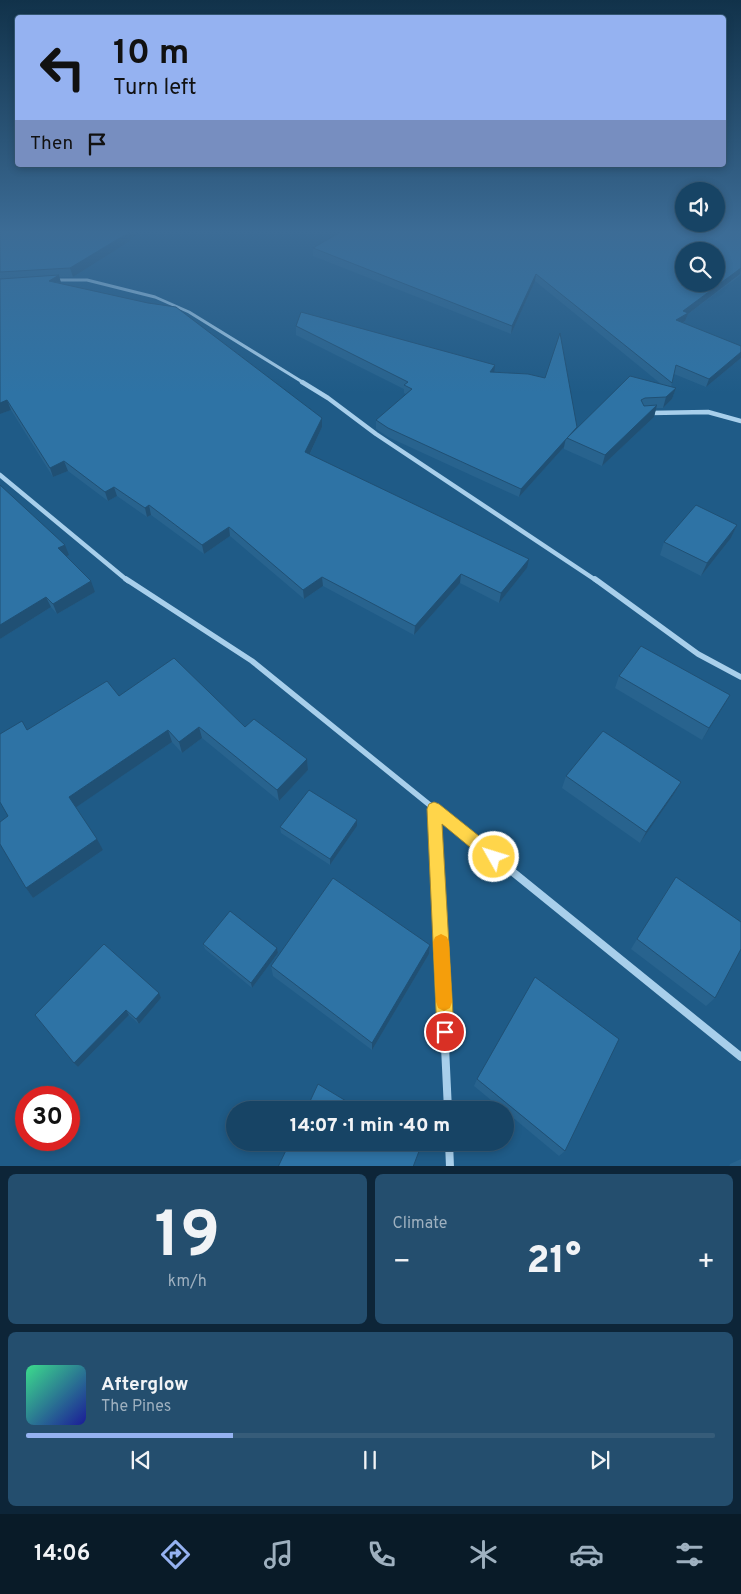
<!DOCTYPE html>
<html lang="en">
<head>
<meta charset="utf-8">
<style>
	body { margin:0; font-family:Overpass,sans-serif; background:#244e6e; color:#f1f3f6; height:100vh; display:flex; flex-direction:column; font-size:19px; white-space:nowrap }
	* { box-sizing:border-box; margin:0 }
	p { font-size:16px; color:#9eb0bf }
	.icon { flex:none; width:28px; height:28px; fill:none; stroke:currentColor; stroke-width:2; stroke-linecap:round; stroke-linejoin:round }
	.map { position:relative; height:1166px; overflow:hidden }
	.side { display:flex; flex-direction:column; gap:8px; padding:8px; background:#0d2538; flex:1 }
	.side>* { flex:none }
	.top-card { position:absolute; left:15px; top:15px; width:711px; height:152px; border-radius:5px; box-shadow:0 2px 8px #0003,0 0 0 1px #365c79; background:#95b2f1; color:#111; overflow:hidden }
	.tools { position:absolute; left:675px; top:182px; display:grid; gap:10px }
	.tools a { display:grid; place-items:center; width:50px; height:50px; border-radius:50%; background:#174465; box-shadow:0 2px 8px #0003,0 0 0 1px #365c79; font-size:25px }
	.speed { position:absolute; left:15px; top:1086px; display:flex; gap:10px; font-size:25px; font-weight:700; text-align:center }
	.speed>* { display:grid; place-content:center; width:65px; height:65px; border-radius:50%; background:#174465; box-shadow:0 2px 8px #0003,0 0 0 1px #365c79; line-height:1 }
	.speed .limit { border:8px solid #d22; background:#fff; color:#111 }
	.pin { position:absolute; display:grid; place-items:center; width:42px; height:42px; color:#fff; margin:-21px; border:2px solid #fff; border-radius:50%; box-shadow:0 1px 5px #0007 }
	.me { position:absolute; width:55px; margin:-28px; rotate:309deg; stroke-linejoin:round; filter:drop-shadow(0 0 4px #0008) }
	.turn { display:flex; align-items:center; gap:18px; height:105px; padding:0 15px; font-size:22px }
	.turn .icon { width:65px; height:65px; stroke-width:2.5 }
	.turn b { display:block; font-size:35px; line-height:42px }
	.then { display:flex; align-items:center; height:48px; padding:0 15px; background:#0003; gap:10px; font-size:19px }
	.big { font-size:38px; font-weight:800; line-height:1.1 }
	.side .tile { flex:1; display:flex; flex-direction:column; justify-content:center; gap:8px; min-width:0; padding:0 18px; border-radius:8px; background:#244e6e }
	.side .dial { align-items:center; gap:0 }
	.dial b { font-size:65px; line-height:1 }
	.song { display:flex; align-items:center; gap:15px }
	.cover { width:60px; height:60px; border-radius:8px; background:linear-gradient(135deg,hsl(150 70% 55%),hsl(240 70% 35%)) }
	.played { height:5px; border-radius:2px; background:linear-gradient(90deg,#95b2f1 30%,#365c79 30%) }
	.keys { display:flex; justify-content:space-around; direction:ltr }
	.heat { display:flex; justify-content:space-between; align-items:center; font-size:28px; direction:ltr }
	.side .tiles { flex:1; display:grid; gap:8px; grid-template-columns:1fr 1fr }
	.tile:last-child { grid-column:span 2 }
	.trip { position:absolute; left:226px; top:1101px; width:288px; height:50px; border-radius:25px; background:#174465; box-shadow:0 2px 8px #0003,0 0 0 1px #365c79; font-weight:800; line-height:50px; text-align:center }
	.tab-bar { display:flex; height:80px; justify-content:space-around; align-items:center; background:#091b28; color:#9eb0bf }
	.tab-bar .icon { width:35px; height:35px }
	.tab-bar .active { color:#95b2f1 }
	.tab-bar b { font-size:22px; color:#f1f3f6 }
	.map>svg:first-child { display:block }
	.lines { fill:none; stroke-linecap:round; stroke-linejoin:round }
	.minor-far3 { stroke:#a8cfeb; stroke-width:3 }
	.minor-far2 { stroke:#a8cfeb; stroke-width:4.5 }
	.minor-far1 { stroke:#a8cfeb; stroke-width:5.5 }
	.minor { stroke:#a8cfeb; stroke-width:8 }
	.wall { fill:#28638e }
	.shaded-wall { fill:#205074 }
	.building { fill:#2e73a5; stroke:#205074; fill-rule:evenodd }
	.route { fill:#ffd54a; stroke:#a68a30 }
	.slow { fill:#f59e0b }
</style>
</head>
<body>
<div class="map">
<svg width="741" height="1167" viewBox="0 0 741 1167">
	<rect width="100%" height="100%" fill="#1f5b87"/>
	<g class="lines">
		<!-- minor-far3 -->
		<path class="minor-far3" d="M 55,280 L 87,280 L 155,297 L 189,312 L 304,383"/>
		<!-- minor-far2 -->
		<g class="minor-far2">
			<path d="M 302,382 L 328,398 L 376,434 L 597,581"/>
			<path d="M 650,413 L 708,412 L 741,421"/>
			<path d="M 0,475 L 128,581"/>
		</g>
		<!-- minor-far1 -->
		<g class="minor-far1">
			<path d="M 126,579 L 252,661 L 468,836"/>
			<path d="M 595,579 L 698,654 L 741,677"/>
			<path d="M 434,809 L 435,836"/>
		</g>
		<!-- minor -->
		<g class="minor">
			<path d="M 435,835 L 448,1110"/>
			<path d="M 467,835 L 741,1057"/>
			<path d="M 449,1142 L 450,1167"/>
		</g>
	</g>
	<!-- wall -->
	<g class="wall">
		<path d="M 0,230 L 144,230 L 130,239 L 130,241 L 73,277 L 59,277 L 61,283 L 322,418 L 322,427 L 310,454 L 527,568 L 499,603 L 460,583 L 414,635 L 323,586 L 304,599 L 230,536 L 204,554 L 151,515 L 147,517 L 117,496 L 108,501 L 68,471 L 53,477 L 11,410 L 0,414 Z"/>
		<path d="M 741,230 L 741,275 L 688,314 L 685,321 L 683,323 L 741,346 L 741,358 L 706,387 L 674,374 L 671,387 L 676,388 L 672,399 L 663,408 L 656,408 L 654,417 L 602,466 L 564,449 L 564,447 L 519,497 L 388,437 L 376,429 L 376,420 L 406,394 L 404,393 L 404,389 L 296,335 L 296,326 L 494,372 L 577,428 L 661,384 L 535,281 L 511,334 L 313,256 L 313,248 Z"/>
		<path d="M 0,485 L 69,555 L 66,557 L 95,592 L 57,614 L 51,607 L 0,639 Z"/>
		<path d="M 737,525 L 731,538 L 701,576 L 660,555 L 664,542 Z"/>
		<path d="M 619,676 L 730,695 L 702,740 L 615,688 Z"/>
		<path d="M 119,696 L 245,727 L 307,759 L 308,770 L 279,801 L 202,738 L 182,753 L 172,742 L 76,807 L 103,850 L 33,898 L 26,888 L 8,816 L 27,730 Z"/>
		<path d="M 566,776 L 681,782 L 674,794 L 640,843 L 562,788 Z"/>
		<path d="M 357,820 L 357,826 L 330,865 L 281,833 L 280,827 Z"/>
		<path d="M 669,887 L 715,998 L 706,1006 L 631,949 Z"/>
		<path d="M 203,944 L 277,948 L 278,953 L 252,988 L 205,949 Z"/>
		<path d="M 430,945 L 429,954 L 372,1050 L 273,976 L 271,966 Z"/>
		<path d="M 161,998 L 139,1024 L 129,1015 L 78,1067 L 35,1015 Z"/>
		<path d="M 477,1079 L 565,1151 L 559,1156 L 505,1111 L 505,1110 L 503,1110 L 474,1086 Z"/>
		<path d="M 741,1159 L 741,1167 L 729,1167 L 730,1164 Z"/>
	</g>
	<!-- shaded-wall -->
	<g class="shaded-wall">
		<path d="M 130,230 L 144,230 L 130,239 L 130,241 L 73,277 L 70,268 Z"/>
		<path d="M 741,268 L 740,274 L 688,314 L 685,321 L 674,328 L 676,320 L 683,311 Z"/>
		<path d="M 536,274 L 535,281 L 511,334 L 512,326 Z"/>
		<path d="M 59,275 L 61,283 L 49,281 Z"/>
		<path d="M 741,352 L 741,358 L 706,387 L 709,379 Z"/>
		<path d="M 495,365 L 494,374 L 490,372 Z"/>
		<path d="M 676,388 L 672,399 L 663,408 L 666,397 Z"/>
		<path d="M 7,400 L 11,410 L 0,414 L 0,403 Z"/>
		<path d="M 657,405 L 654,417 L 602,466 L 605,455 Z"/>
		<path d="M 322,418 L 322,427 L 306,462 L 305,452 Z"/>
		<path d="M 566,438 L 564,447 L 519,497 L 521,489 Z"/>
		<path d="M 64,461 L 68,471 L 53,477 L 50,468 Z"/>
		<path d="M 114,487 L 117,496 L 108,501 L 105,492 Z"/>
		<path d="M 149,505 L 151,515 L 147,517 L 145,508 Z"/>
		<path d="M 737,525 L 731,538 L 701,576 L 707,563 Z"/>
		<path d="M 229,527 L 230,536 L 204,554 L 202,545 Z"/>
		<path d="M 65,545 L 69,555 L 62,559 L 58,548 Z"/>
		<path d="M 529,559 L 527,568 L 499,603 L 501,593 Z"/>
		<path d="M 461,574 L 460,583 L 414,635 L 415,626 Z"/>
		<path d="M 322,577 L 323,586 L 304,599 L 303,590 Z"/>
		<path d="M 91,581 L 95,592 L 57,614 L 53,604 Z"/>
		<path d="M 46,597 L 51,607 L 0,639 L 0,625 Z"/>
		<path d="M 730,695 L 723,707 L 702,740 L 709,728 Z"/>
		<path d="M 199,727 L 202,738 L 182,753 L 179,742 Z"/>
		<path d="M 168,730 L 172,742 L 75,808 L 69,797 Z"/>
		<path d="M 307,759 L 308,770 L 279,801 L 277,790 Z"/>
		<path d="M 681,782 L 674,794 L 640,843 L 646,832 Z"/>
		<path d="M 357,820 L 357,826 L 330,865 L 330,859 Z"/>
		<path d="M 97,839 L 103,850 L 33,898 L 26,888 Z"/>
		<path d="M 430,945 L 429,954 L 372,1050 L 372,1043 Z"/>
		<path d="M 277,948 L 278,953 L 252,988 L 251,983 Z"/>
		<path d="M 159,993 L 161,998 L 139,1024 L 136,1019 Z"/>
		<path d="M 126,1010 L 129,1015 L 78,1067 L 74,1063 Z"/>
	</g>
	<!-- building -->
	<g class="building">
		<path d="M 0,230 L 130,230 L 126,233 L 128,233 L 70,268 L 0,272 Z"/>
		<path d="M 344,230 L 741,230 L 741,268 L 683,311 L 688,313 L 676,320 L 741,346 L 741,352 L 709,379 L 676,365 L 672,383 L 536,274 L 512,326 L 313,248 ZM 684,251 L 716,251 L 716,284 L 684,284 Z"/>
		<path d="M 59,275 L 49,281 L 148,303 L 176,307 L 322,418 L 305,452 L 529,559 L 501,593 L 461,574 L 415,626 L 322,577 L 303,590 L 229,527 L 202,545 L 149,505 L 145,508 L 114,487 L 105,492 L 64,461 L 50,468 L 7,400 L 0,403 L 0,279 Z"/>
		<path d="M 301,312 L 495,365 L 490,372 L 528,374 L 545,378 L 560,333 L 577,427 L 521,489 L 388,428 L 376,420 L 412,389 L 404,385 L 408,382 L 296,326 Z"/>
		<path d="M 630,376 L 676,388 L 666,397 L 645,398 L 641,400 L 644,406 L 657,405 L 605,455 L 567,438 Z"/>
		<path d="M 0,485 L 65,545 L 58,548 L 91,581 L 53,604 L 46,597 L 0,625 Z"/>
		<path d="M 696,505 L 737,525 L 707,563 L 664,542 Z"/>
		<path d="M 641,646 L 730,695 L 709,728 L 619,676 Z"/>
		<path d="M 174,658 L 245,727 L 254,719 L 307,759 L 277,790 L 199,727 L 179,742 L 168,730 L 69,797 L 97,839 L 26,888 L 0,844 L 0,822 L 8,816 L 0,802 L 0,734 L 22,721 L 27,730 L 107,681 L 119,696 Z"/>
		<path d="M 603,731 L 681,782 L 646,832 L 566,776 Z"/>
		<path d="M 309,790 L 357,820 L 330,859 L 280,827 Z"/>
		<path d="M 676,877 L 741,922 L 741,949 L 715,998 L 637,939 Z"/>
		<path d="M 333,878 L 430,945 L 372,1043 L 271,966 Z"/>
		<path d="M 230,911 L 277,948 L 251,983 L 203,944 Z"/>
		<path d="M 104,944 L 159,993 L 136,1019 L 126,1010 L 74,1063 L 35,1015 Z"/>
		<path d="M 535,977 L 619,1039 L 565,1151 L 477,1079 Z"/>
		<path d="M 318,1084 L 361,1110 L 306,1110 Z"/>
		<path d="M 290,1142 L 415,1142 L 421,1146 L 413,1167 L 278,1167 Z"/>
	</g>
	<!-- sky -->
	<linearGradient id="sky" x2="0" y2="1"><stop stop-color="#11324a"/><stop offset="0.59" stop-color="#3c6c96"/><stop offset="1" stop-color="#3c6c96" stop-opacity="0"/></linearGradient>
	<rect width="741" height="393" fill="url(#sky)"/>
	<!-- route -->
	<path class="route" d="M 434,802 L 439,804 L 499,852 L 501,857 L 499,862 L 494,865 L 488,862 L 442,824 L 454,1032 L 451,1039 L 445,1041 L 439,1039 L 437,1032 L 427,809 L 429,804 Z"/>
	<!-- slow -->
	<path class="slow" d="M 441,934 L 447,937 L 449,942 L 452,1002 L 450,1008 L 444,1011 L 438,1008 L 436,1002 L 433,942 L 435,937 Z"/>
</svg>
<div class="tools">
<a><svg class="icon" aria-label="sound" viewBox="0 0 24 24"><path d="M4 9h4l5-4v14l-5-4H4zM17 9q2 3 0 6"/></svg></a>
<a><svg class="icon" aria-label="search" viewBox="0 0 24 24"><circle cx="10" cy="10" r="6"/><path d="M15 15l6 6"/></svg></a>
</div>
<div class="speed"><div class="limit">30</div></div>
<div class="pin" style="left:445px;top:1032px;background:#d93025"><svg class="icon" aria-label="arrive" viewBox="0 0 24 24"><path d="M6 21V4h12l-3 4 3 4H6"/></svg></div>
<svg class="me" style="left:494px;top:857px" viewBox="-20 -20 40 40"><circle r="17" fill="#ffd54a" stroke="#fff" stroke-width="3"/><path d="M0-11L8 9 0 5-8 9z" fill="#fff"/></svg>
<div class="trip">14:07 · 1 min · 40 m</div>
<div class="top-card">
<div class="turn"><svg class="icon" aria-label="left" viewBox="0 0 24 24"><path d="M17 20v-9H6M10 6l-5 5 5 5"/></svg><div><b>10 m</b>Turn left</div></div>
<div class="then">Then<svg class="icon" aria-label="arrive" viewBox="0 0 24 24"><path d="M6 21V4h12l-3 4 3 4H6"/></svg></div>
</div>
</div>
<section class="side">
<div class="tiles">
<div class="tile dial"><b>19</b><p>km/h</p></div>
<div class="tile"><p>Climate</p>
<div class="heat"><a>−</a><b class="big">21°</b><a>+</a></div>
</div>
<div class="tile">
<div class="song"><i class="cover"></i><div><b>Afterglow</b><p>The Pines</p></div></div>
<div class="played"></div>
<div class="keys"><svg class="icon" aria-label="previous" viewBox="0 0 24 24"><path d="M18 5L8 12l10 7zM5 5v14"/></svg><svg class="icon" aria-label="pause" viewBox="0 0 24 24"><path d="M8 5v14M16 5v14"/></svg><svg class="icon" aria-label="next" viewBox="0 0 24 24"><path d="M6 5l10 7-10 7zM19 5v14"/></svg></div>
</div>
</div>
</section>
<nav class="tab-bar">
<b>14:06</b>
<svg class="icon active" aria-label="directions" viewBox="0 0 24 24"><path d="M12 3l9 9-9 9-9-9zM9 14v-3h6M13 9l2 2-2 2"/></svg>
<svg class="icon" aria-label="music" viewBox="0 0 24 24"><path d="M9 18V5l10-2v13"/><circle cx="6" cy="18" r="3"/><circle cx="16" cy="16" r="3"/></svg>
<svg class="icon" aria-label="phone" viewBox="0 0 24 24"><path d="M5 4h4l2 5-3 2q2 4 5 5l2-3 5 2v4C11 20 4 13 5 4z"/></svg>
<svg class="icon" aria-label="climate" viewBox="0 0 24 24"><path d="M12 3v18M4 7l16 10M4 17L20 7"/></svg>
<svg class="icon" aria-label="car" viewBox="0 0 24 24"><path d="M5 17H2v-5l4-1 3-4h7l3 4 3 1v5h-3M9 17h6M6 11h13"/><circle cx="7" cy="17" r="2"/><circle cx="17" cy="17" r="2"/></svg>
<svg class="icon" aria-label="filters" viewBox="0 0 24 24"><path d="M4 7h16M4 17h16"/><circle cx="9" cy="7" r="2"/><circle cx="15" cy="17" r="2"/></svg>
</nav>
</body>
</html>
